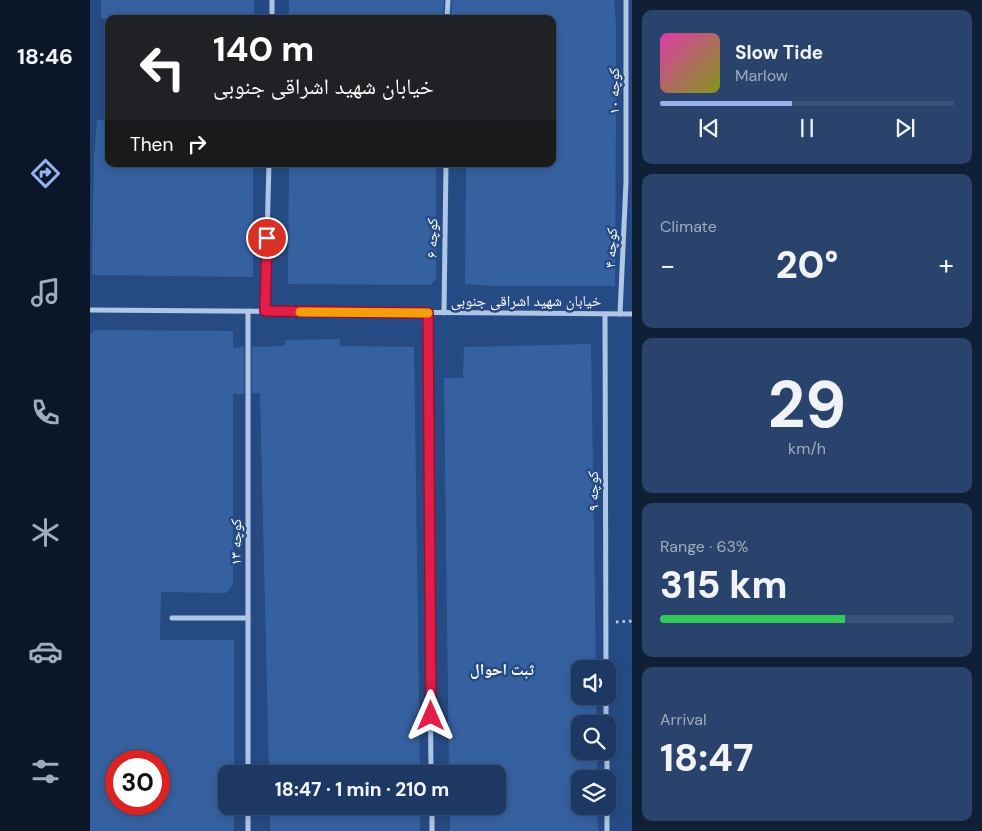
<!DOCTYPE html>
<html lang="en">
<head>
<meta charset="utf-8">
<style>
	body { margin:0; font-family:"DM Sans","Noto Naskh Arabic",sans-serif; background:#29436c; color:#f1f3f6; height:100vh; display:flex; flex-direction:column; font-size:19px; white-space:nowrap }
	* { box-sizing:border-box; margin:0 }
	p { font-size:16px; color:#a0acbe }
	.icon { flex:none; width:28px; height:28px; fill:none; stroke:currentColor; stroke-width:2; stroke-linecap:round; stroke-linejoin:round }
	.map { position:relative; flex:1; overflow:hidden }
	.side { display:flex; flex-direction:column; gap:10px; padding:10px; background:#0f1f36; width:350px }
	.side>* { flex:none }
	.guide { position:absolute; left:15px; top:15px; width:451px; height:152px; border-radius:10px; box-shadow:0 2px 12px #0003,0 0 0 1px #3a5278; background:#202124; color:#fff; overflow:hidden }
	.tools { position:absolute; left:481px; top:660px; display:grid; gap:10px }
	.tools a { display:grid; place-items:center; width:45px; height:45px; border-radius:10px; background:#1c3863; box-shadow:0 2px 12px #0003,0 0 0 1px #3a5278; font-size:25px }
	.speed { position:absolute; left:15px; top:750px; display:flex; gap:10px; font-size:25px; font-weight:700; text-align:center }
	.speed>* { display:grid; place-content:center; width:65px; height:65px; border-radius:50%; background:#1c3863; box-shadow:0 2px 12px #0003,0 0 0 1px #3a5278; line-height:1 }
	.speed .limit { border:8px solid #d22; background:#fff; color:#111 }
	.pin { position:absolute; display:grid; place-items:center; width:42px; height:42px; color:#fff; margin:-21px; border:2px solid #fff; border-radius:50%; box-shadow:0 1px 5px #0007 }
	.me { position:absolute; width:55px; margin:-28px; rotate:0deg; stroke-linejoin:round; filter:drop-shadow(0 0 4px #0008) }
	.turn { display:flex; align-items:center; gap:18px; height:105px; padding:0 25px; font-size:22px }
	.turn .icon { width:65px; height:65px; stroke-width:2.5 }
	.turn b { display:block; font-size:35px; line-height:42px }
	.then { display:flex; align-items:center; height:48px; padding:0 25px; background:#0003; gap:10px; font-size:19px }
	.big { font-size:38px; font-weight:800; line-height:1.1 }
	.side .widget { flex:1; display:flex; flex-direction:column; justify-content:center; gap:8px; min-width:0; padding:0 18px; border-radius:10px; background:#29436c }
	.side .dial { align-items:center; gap:0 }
	.dial b { font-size:65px; line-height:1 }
	.song { display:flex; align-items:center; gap:15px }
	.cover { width:60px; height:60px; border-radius:8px; background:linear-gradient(135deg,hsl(320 70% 55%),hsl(70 70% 35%)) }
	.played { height:5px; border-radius:2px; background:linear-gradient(90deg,#95b2f1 45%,#3a5278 45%) }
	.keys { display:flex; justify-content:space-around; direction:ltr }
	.heat { display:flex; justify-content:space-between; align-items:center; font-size:28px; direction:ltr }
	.charge { height:8px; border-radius:4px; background:linear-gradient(90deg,#34c759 63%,#3a5278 0) }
	.trip { position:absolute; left:128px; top:765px; width:288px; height:50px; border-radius:10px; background:#1c3863; box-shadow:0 2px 12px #0003,0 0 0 1px #3a5278; font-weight:800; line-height:50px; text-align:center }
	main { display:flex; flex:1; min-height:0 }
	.menu { display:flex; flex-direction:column; width:90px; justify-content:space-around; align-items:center; background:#0b1628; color:#a0acbe }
	.menu .icon { width:35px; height:35px }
	.menu .selected { color:#95b2f1 }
	.menu b { font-size:22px; color:#f1f3f6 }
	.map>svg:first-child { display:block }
	.building { fill:#3661a0; fill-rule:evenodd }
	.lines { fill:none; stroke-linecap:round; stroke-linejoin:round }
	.path { stroke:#afc6e7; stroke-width:3; stroke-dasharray:2.5 4; stroke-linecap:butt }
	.minor { stroke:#afc6e7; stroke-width:5 }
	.route-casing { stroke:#92132f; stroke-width:12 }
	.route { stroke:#e11d48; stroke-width:9 }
	.slow { stroke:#f59e0b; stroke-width:9 }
	.labels { text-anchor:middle; stroke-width:5; stroke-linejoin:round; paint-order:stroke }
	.street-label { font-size:15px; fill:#fff; stroke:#264b84 }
	.neighbourhood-label { font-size:16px; font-weight:bold; fill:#fff; stroke:#264b84 }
</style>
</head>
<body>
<main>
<nav class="menu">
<b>18:46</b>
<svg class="icon selected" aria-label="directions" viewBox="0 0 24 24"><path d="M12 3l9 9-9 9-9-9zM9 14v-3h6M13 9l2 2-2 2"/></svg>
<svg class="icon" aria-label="music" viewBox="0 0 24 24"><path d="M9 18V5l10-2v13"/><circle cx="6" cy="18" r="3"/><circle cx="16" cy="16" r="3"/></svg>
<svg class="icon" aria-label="phone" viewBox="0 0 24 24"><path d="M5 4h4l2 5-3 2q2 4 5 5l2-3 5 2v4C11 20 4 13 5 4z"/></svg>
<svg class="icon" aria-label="climate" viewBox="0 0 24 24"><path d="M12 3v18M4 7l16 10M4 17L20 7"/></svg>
<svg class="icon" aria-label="car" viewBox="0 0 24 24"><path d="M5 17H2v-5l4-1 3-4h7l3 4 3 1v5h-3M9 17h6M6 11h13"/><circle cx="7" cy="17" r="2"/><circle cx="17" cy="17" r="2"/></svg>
<svg class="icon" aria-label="filters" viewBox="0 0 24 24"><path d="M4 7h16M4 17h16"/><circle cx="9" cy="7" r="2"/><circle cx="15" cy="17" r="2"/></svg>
</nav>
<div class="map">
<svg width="542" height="831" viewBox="0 0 542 831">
	<rect width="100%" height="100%" fill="#264b84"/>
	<!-- building -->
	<g class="building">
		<rect x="11" y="0" width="153" height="19"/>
		<path d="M 199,0 L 354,0 L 353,19 L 199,19 Z"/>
		<path d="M 362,0 L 524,0 L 526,25 L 526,91 L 525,286 L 405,286 L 375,284 L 376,164 L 462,164 L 462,19 L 361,19 Z"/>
		<path d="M 7,120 L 19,120 L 19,164 L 163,164 L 163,277 L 2,275 L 4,157 Z"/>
		<path d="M 199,164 L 346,164 L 346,279 L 340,285 L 198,284 Z"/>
		<path d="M 4,330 L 143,331 L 143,348 L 154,347 L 154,394 L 143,394 L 143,585 L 136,593 L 71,592 L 70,640 L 144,640 L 144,774 L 136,774 L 136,806 L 144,806 L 144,831 L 0,831 L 0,335 ZM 26,761 L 69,761 L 69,804 L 26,804 Z"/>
		<path d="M 250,339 L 250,346 L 324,347 L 330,774 L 179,774 L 170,393 L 162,393 L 162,347 L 195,346 L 195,340 Z"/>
		<path d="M 501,344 L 506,669 L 490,669 L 490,696 L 506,696 L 507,724 L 490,724 L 490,751 L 507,751 L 507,779 L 490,779 L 490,806 L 507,806 L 508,831 L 360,831 L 360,806 L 406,806 L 406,774 L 359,774 L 354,378 L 373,378 L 374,347 Z"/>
		<rect x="180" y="806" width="150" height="25"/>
	</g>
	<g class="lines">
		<!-- path -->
		<path class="path" d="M 526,622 L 542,621"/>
		<!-- minor -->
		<g class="minor">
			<path d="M 182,19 L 182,0"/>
			<path d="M 357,19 L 358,0"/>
			<path d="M 0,310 L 542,314"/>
			<path d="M 175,311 L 179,164"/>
			<path d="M 337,313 L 341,774"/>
			<path d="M 354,313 L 356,164"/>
			<path d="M 515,314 L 516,669"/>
			<path d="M 530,314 L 536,182 L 536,0"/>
			<path d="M 82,618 L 158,618"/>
			<path d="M 516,696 L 516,724"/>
			<path d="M 517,751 L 517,779"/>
			<path d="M 158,774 L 158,311"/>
			<path d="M 342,806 L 342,831"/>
			<path d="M 517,806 L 517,831"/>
			<path d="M 158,831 L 158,806"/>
		</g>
	</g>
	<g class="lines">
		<!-- route casing -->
		<g class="route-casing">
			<path id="route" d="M 177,238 L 175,311 L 338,313 L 341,716"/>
		</g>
		<!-- route -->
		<use href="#route" class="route"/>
		<!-- slow -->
		<path class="slow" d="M 210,312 L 338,313"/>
	</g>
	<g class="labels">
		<!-- street labels -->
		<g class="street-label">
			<text transform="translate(524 91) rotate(-90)" y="5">کوچه ۱۰</text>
			<text transform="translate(342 238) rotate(-89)" y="5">کوچه ۶</text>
			<text transform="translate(521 248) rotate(-87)" y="5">کوچه ۴</text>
			<text x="436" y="306">خیابان شهید اشراقی جنوبی</text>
			<text transform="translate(503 491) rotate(-90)" y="5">کوچه ۹</text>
			<text transform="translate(146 542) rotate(-90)" y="5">کوچه ۱۳</text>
		</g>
		<!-- neighbourhood labels -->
		<g class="neighbourhood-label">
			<text x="412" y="675">ثبت احوال</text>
		</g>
	</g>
</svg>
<div class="tools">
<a><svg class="icon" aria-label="sound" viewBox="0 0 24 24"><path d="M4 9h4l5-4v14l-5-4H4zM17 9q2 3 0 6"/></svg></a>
<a><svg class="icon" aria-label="search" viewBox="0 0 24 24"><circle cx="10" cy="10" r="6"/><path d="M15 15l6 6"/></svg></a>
<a><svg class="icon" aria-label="layers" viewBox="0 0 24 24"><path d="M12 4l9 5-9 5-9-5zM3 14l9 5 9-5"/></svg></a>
</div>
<div class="speed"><div class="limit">30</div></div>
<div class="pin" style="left:177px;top:238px;background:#d93025"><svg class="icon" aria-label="arrive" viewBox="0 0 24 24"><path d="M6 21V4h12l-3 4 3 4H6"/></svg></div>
<svg class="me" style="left:341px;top:716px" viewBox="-20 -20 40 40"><path d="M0-17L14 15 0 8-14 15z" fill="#e11d48" stroke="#fff" stroke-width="4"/></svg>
<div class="trip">18:47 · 1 min · 210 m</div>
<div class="guide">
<div class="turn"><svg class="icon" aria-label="left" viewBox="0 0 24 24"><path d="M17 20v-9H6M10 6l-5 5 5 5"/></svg><div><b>140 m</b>خیابان شهید اشراقی جنوبی</div></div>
<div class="then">Then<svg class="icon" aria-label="right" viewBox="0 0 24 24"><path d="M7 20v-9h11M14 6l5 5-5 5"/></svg></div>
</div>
</div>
<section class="side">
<div class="widget">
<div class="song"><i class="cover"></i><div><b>Slow Tide</b><p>Marlow</p></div></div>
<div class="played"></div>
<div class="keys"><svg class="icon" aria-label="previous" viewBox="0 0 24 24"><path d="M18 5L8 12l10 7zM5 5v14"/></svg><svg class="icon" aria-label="pause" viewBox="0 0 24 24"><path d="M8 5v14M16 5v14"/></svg><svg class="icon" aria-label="next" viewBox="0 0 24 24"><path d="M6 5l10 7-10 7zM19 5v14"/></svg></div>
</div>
<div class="widget"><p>Climate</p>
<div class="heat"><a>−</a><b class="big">20°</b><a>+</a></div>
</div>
<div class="widget dial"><b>29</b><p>km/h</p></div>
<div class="widget"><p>Range · 63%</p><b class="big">315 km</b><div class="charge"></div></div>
<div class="widget"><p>Arrival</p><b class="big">18:47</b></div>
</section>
</main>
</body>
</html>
